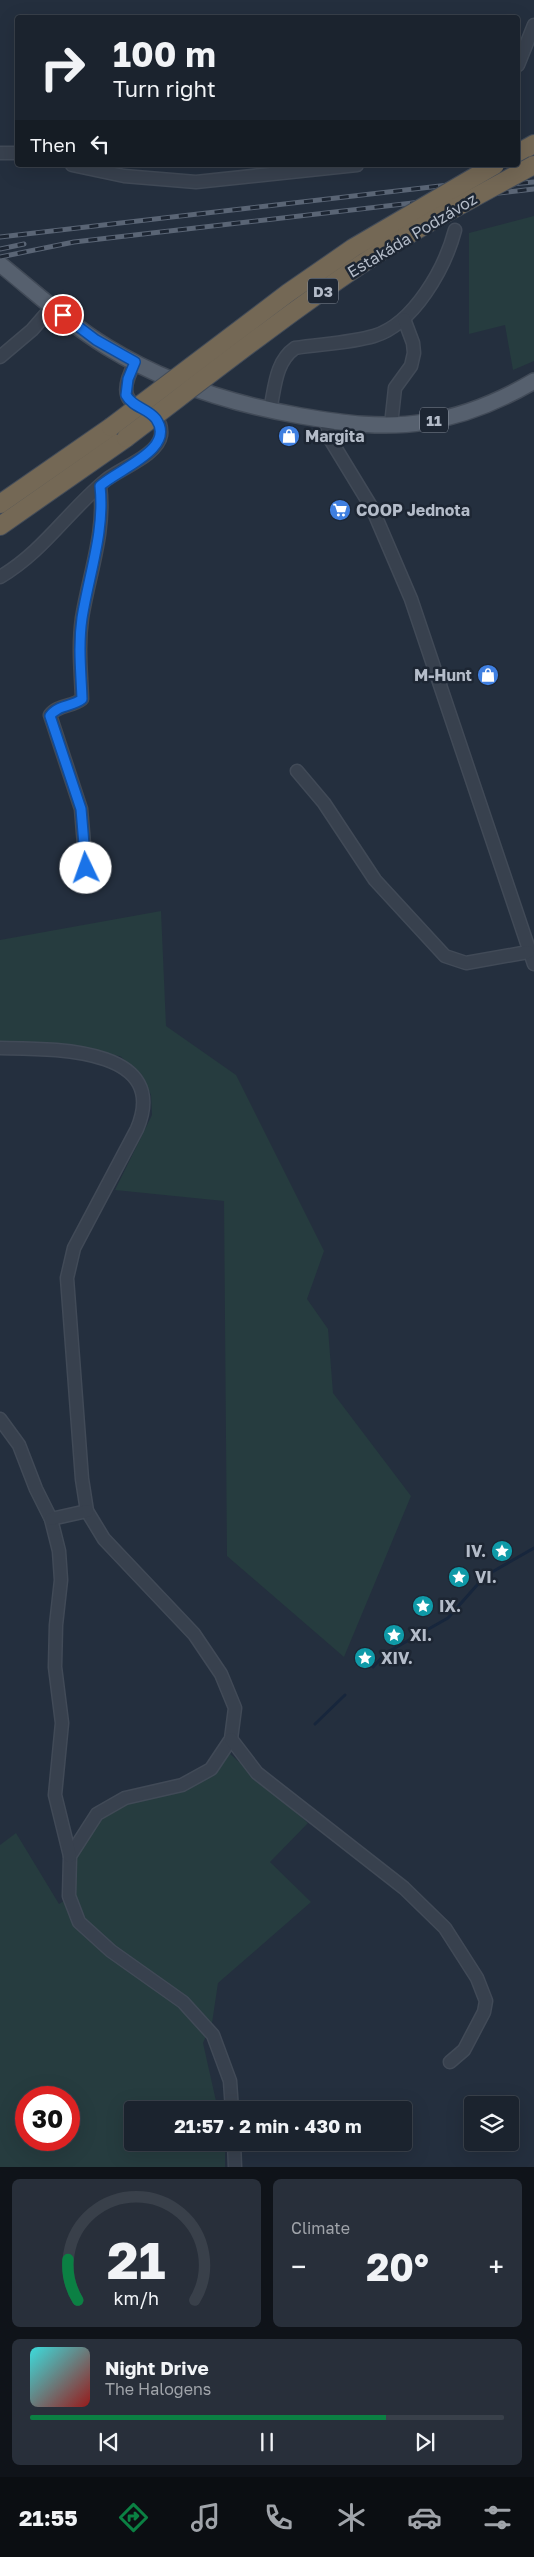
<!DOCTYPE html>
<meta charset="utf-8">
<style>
:root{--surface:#1b232e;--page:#282f3a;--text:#f1f3f6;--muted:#a0a4aa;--line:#39404a;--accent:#0b8043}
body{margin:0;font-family:"Golos Text",sans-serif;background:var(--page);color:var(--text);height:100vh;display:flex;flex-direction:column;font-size:19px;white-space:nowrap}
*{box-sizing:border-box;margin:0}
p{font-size:16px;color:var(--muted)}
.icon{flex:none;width:28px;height:28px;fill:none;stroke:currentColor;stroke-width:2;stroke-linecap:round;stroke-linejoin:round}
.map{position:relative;height:2167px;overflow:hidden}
.side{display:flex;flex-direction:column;gap:12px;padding:12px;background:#0f1319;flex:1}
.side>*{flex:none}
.top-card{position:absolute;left:15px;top:15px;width:505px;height:152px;border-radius:5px;box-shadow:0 5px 20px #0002,0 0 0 1px var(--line);background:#1b232e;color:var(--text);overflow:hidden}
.tools{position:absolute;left:464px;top:2096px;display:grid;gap:10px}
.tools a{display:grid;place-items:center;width:55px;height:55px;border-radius:5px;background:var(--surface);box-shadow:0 5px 20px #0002,0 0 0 1px var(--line);font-size:25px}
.speed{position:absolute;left:15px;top:2086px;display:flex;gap:10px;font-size:25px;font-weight:700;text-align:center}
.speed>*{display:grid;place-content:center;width:65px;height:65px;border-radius:50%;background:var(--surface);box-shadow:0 5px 20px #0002,0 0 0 1px var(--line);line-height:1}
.speed .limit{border:8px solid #d22;background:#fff;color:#111}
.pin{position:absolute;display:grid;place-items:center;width:42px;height:42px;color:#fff;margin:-21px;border:2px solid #fff;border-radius:50%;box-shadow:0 1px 5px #0007}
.me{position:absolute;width:55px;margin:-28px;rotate:357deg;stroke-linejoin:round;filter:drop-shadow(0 0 4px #0008)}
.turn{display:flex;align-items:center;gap:18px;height:105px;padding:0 15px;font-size:22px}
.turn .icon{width:65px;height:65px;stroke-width:2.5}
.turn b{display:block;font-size:35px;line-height:42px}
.then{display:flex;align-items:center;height:48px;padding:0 15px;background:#0003;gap:10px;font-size:19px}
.big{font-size:38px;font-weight:700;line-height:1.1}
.side .card{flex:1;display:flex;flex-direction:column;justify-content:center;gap:8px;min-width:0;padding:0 18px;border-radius:8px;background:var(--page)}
.side .dial{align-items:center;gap:0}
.dial svg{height:130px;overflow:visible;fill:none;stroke:var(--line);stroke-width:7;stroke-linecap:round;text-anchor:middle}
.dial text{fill:var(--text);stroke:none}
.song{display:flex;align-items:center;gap:15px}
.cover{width:60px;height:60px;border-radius:8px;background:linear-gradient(135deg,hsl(180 70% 55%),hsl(0 70% 35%))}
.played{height:5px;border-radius:2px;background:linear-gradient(90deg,var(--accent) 75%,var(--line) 75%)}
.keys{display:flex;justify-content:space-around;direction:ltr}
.heat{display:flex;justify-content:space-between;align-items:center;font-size:28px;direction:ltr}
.side .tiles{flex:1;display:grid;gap:12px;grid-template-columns:1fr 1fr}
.card:last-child{grid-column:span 2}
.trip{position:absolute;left:124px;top:2101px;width:288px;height:50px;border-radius:5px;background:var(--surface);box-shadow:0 5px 20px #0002,0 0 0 1px var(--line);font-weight:700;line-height:50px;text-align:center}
.dock{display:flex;height:80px;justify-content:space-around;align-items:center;background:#0b0e12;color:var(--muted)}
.dock .icon{width:35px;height:35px}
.dock .active{color:var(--accent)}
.dock b{font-size:22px;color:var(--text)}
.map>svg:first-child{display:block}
.green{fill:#263c3f;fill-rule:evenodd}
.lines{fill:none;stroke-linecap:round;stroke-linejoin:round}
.stream{stroke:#17263c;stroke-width:3}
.minor-casing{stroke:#414a57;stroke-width:15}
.major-casing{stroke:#414a57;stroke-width:18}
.highway-casing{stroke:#434c59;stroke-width:20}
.minor{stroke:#38414e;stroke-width:12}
.major{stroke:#56606e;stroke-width:15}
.highway{stroke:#746855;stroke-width:18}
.rail-casing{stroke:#5a6575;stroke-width:5}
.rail{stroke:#1d2633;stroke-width:3;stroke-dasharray:9;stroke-linecap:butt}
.highway-bridge-casing{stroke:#434c59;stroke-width:20;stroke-linecap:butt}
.highway-bridge{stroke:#746855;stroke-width:18}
.route-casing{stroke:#114b97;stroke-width:12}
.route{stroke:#1a73e8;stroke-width:9}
.labels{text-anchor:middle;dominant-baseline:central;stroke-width:5;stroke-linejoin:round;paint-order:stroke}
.shield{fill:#1d2633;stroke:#878f9c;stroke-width:1}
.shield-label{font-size:15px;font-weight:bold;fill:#b4bcc9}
.street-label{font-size:16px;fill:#b4bcc9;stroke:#1d2633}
.poi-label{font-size:16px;font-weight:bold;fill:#b4bcc9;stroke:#1d2633;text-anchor:start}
</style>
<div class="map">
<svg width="534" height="2167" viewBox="0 0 534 2167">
<rect width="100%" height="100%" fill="#242f3e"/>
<g class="green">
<polygon points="534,216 534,361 513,370 505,325 469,334 469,233"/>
<polygon points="161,911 166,1026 236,1075 324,1251 307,1299 328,1329 333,1393 411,1496 344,1657 227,1556 224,1201 115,1190 152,1115 151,1095 142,1075 120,1056 0,1044 0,940"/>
<path d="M229 1753 308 1823 270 1862 311 1902 218 1983 212 2023 203 2043 218 2110H132V2142L225 2143V2167H0V1845L16 1833 59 1904 73 1895 76 1856 88 1832 105 1817 128 1803 214 1773ZM26 2098H69V2140H26Z"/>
</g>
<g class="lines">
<g class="stream">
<polyline points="373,1667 386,1653 448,1618 485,1576 534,1548"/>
<polyline points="315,1724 345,1695"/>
</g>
<g class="minor-casing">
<g id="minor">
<polyline points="518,65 534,25"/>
<polyline points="0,153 18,153"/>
<polyline points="72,165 124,176 196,182 357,165"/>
<polyline points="0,357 32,330 52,307"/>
<path d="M270 410C275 388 275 362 295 348 321 344 350 343 374 336 414 324 445 268 455 230"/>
<polyline points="326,420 330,439 372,508 411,599 534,964"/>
<polyline points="391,425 395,388 411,366 414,353 413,343 404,319"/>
<path d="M0 577C43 552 69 510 106 480 121 468 158 455 161 435 165 399 104 420 135 363"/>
<polyline points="297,771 324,803 375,880 445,956 466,963 528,952"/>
<path d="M86 868 81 809 50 715C57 705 72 707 82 699 81 672 78 646 82 618 89 574 106 531 100 486"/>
<path d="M0 1048C50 1049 172 1046 137 1129L74 1248 67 1278 82 1479 87 1511 104 1539 194 1634 221 1674 235 1708 231 1739 211 1769 182 1785 125 1798 97 1814 70 1856 69 1896 79 1922 111 1951 183 2002 213 2035 230 2081 232 2110"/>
<polyline points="0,1419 19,1445 36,1489 51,1519 59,1551 61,1580 56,1625 55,1667 62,1723 55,1795 70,1856"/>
<polyline points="51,1519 87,1511"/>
<polyline points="231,1739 257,1773 404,1888 445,1928 477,1978 486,2001 484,2012 464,2050 450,2062"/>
<polyline points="234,2142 235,2167"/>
</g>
</g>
<g class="major-casing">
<path id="major" d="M0 264C35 292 68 323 107 347 167 384 232 404 301 416 342 423 384 429 425 422 464 416 500 401 534 381"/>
</g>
<g class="highway-casing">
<g id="highway">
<polyline points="518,153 534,144"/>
<polyline points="0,504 111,427"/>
<polyline points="0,526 126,438"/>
</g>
</g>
<use href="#minor" class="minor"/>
<use href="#major" class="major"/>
<use href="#highway" class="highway"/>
<g class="rail-casing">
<g id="rail">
<polyline points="501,185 534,182"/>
<polyline points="0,237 509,178"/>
<polyline points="0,249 24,244"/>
<polyline points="0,257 74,242 534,189"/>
</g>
</g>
<use href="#rail" class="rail"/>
<g class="highway-bridge-casing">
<g id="highway-bridge">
<polyline points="111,427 288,293 353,248 495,165"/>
<path d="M126 438C204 379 280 319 360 265 416 228 475 197 534 165"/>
</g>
</g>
<use href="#highway-bridge" class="highway-bridge"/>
</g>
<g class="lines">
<g class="route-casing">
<path id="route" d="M63 315 96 340 135 362 128 379 126 395C133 408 148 408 156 419 177 449 118 469 100 486 105 531 89 574 82 618 78 646 81 672 82 699 72 707 57 705 50 716L81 809 86 868"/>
</g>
<use href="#route" class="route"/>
</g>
<defs>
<g id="shop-disc" transform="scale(1.125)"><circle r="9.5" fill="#3f7fe0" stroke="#1d2633"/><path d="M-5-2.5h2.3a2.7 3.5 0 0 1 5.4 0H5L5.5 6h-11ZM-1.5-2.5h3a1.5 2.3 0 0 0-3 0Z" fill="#fff"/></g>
<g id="supermarket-disc" transform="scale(1.125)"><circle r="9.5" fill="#3f7fe0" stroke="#1d2633"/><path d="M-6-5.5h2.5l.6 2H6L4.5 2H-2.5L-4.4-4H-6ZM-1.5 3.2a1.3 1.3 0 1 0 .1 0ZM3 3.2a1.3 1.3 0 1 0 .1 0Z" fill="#fff"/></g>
<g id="sight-disc" transform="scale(1.125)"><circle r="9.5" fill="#0f9aa8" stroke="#1d2633"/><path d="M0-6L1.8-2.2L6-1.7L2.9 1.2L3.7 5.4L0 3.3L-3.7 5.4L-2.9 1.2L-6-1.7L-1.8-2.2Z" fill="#fff"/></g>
</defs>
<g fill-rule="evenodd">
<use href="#shop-disc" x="289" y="436"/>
<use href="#supermarket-disc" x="340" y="510"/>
<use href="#shop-disc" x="488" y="675"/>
<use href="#sight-disc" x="502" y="1551"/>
<use href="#sight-disc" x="459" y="1577"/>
<use href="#sight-disc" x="423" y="1606"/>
<use href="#sight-disc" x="394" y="1635"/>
<use href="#sight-disc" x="365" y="1658"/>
</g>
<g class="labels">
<g class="shield">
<rect x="308" y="278.5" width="30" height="25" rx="4"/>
<rect x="420" y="407.5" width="28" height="25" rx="4"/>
</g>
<g class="shield-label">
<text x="323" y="291">D3</text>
<text x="434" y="420">11</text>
</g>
<g class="street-label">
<text transform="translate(412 235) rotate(-31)">Estakáda Podzávoz</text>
</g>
<g class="poi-label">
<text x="305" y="436">Margita</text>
<text x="356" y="510">COOP Jednota</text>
<text x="472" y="675" text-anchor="end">M-Hunt</text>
<text x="486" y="1551" text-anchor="end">IV.</text>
<text x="475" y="1577">VI.</text>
<text x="439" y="1606">IX.</text>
<text x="410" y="1635">XI.</text>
<text x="381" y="1658">XIV.</text>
</g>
</g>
</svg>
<div class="tools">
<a><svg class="icon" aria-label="layers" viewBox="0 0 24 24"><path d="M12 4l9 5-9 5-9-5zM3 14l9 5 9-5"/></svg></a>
</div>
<div class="speed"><div class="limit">30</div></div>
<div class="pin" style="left:63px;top:315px;background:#d93025"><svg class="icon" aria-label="arrive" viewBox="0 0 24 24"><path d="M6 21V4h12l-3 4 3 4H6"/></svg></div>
<svg class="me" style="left:86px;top:868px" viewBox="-20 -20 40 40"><circle r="19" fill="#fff"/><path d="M0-13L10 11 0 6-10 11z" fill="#1a73e8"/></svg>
<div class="trip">21:57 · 2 min · 430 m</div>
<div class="top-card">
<div class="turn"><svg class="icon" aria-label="right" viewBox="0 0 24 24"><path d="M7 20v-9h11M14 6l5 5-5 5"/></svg><div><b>100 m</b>Turn right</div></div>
<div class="then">Then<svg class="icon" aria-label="left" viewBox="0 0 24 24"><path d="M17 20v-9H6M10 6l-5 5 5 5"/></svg></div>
</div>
</div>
<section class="side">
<div class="tiles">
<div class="card dial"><svg viewBox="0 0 100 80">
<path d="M14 69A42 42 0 1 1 86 69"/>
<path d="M14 69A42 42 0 0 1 8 44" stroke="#0b8043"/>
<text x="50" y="56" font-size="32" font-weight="700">21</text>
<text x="50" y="72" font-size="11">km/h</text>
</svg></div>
<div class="card"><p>Climate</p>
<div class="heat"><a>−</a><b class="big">20°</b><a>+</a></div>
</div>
<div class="card">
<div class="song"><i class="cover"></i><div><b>Night Drive</b><p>The Halogens</p></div></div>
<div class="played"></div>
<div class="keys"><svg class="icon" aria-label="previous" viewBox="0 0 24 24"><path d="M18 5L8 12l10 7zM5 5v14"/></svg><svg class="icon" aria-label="pause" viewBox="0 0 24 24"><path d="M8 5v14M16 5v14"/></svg><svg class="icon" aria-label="next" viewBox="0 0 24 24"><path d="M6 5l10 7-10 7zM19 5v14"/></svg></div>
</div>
</div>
</section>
<nav class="dock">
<b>21:55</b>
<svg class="icon active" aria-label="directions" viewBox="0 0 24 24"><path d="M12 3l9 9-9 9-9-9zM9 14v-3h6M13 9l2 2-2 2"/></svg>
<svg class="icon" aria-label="music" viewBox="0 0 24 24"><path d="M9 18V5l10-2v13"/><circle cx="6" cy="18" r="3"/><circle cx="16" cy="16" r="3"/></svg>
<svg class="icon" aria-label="phone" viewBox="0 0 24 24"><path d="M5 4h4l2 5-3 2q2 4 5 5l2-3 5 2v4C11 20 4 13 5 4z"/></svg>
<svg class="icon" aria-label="climate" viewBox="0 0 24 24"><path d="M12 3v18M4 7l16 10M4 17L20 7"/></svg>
<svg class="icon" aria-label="car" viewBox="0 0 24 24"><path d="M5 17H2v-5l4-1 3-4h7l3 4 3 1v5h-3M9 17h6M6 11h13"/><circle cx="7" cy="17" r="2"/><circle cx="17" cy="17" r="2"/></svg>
<svg class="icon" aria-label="filters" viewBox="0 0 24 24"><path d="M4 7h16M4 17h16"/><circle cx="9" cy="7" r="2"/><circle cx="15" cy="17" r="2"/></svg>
</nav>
